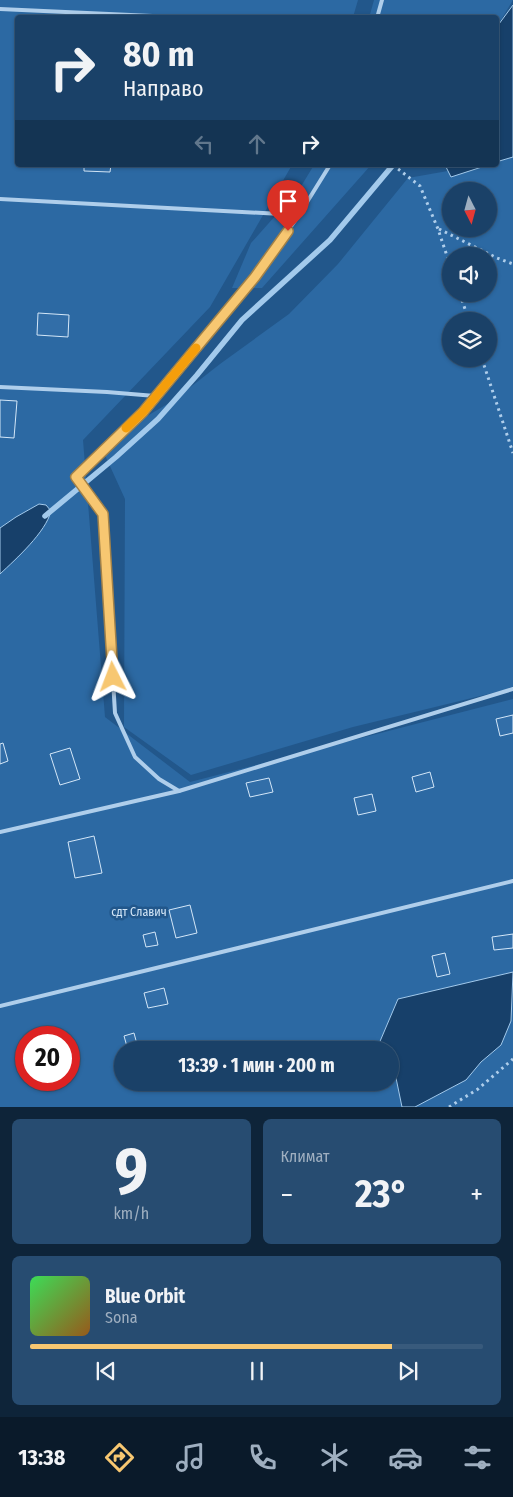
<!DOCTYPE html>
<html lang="ru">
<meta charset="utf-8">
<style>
:root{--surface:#1a4168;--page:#274c71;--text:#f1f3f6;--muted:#9fafc0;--line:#385a7c;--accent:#f7c771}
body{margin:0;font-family:"Fira Sans Condensed",sans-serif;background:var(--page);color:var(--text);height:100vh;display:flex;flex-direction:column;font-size:19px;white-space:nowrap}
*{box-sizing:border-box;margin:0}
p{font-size:16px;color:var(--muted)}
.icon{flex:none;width:28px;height:28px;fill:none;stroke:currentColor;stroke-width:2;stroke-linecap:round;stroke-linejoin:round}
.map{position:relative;height:1107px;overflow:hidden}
.drawer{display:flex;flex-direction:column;gap:12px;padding:12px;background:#0e2439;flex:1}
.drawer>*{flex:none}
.banner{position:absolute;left:15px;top:15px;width:484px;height:152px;border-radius:5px;box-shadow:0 1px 4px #0004,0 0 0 1px var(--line);background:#1a4168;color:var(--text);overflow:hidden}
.needle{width:32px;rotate:174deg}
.tools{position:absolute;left:442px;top:182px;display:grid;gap:10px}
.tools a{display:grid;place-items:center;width:55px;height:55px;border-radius:50%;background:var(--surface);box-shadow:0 1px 4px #0004,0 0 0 1px var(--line);font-size:25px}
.speed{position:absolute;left:15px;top:1026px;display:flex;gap:10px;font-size:25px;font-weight:700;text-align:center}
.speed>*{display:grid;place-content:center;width:65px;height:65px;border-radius:50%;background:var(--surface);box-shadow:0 1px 4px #0004,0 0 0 1px var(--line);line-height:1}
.speed .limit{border:8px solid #d22;background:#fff;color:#111}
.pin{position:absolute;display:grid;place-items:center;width:42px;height:42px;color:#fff;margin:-51px -21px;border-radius:50% 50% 50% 0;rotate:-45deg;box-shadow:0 0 5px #0007}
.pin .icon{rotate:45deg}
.me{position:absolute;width:55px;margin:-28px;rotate:357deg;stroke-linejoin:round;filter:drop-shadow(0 0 4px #0008)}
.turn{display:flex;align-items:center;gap:18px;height:105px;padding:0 25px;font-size:22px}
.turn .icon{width:65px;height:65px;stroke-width:2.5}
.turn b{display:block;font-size:35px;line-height:42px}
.lanes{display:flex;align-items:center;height:48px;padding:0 25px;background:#0003;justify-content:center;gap:25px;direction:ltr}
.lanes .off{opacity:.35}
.big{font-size:38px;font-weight:700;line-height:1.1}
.drawer .widget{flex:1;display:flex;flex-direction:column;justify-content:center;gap:8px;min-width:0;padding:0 18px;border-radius:8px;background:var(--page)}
.drawer .dial{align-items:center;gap:0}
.dial b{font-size:65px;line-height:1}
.song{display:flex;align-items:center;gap:15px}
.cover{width:60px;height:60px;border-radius:8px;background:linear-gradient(135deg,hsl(130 70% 55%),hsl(30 70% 35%))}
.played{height:5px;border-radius:2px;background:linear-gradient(90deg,var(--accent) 80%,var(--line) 80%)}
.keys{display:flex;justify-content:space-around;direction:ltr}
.heat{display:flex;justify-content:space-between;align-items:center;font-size:28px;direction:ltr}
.drawer .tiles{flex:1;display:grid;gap:12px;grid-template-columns:1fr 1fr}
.widget:last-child{grid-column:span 2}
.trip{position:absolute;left:114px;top:1041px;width:285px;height:50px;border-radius:25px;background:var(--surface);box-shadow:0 1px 4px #0004,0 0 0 1px var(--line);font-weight:700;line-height:50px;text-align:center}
.dock{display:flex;height:80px;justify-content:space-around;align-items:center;background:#0a1a2a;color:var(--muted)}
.dock .icon{width:35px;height:35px}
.dock .selected{color:var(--accent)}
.dock b{font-size:22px;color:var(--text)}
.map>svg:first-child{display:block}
.green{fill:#2c69a3;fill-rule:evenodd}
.water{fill:#17406a;stroke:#a3caec}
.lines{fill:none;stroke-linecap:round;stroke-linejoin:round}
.stream{stroke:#a3caec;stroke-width:5.5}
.building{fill:#326ea8;stroke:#d4e7f8}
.path{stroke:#afceeb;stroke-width:3;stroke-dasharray:2.5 4;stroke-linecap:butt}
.lane{stroke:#afceeb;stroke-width:4}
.route-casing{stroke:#a18149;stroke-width:12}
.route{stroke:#f7c771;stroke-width:9}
.slow{stroke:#f59e0b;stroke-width:9}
.labels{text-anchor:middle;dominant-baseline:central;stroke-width:5;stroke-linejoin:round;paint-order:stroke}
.park-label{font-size:12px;fill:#d4e7f8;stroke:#22578b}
</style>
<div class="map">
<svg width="513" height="1107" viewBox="0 0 513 1107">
<rect width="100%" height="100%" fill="#22578b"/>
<g class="green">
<path d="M0 0H358L353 17 18 18V165H292L210 307 83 440 105 717 190 782 513 699V972L398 999 378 1046 380 1050H122V1082H390V1068L396 1078 402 1107H0ZM26 1038H69V1080H26Z"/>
<polygon points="374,0 513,0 496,28 496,18 369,18"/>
<path d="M513 132V688L353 727 191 775 124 727 125 499 104 453 122 431 174 400 220 364 289 314 338 264 408 178 459 169 466 165H496V146ZM451 191H489V229H451ZM451 256H489V294H451ZM451 321H489V359H451Z"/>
<polygon points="314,165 371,165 262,288 232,288 251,243 300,188"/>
<polygon points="513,993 513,1107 415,1107 466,1080 481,1062 511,1021"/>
</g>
<g class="water">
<polygon points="513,5 513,157 496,162 496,28"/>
<polygon points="445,165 488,165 451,177"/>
<path d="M39 504 46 505 51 511C46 532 16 559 0 574V528L16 517Z"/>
<polygon points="513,972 511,1021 501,1045 481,1062 466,1080 415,1107 402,1107 396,1078 390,1068 390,1050 380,1050 378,1046 398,999"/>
</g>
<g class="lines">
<polyline class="stream" points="45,516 116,457 158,419 197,375 242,320 330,240 393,165"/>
</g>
<g class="building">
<polygon points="84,165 111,165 110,172 84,171"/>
<polygon points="38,313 69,315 68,337 37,335"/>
<polygon points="0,400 17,401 14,438 0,437"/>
<polygon points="513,715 513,733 500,736 496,719"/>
<polygon points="3,743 8,761 0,764 0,744"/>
<polygon points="70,748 80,779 60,785 50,754"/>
<polygon points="430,772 434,787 416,792 412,777"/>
<polygon points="269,778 273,792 250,797 246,783"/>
<polygon points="372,794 376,811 358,815 354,798"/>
<polygon points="94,836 102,873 75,878 68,842"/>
<polygon points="190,905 197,933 176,938 169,910"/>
<polygon points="155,932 158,945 146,947 143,935"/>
<polygon points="513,934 513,948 494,950 492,937"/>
<polygon points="445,953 450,974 437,977 432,956"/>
<polygon points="164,988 168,1004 148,1008 144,993"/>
<polygon points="134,1033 138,1048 128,1050 124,1036"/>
</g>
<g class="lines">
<g class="path">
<polyline points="393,165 420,186 438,229 451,268"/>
<polyline points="439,229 497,258 513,264"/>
<polyline points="460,294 469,321"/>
<polyline points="482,359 513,453"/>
<polyline points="449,1107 478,1089 513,1059"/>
</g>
<g class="lane">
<polyline points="0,9 196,18"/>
<polyline points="377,18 382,0"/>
<polyline points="0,199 299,215"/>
<polyline points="0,387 107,392 155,396"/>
<polyline points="179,791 159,779 135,757 115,713 103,514 76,477 143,412 255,277 299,215 330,165"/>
<polyline points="0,832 179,791 513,689"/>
<polyline points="0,1006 513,881"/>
</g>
</g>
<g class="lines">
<g class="route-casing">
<polyline id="route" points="113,677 103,514 76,477 143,412 255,277 288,231"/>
</g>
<use href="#route" class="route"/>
<polyline class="slow" points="126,428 143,412 196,348"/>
</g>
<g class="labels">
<g class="park-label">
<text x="139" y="912">сдт Славич</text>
</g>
</g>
</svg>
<div class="tools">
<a><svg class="needle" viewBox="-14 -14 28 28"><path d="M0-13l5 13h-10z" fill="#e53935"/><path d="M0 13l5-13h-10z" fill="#9fafc0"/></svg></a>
<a><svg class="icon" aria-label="sound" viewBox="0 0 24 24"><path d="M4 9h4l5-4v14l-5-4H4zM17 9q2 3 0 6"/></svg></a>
<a><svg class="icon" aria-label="layers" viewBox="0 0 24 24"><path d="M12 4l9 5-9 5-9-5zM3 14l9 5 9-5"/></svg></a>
</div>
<div class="speed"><div class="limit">20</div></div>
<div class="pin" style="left:288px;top:231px;background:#d93025"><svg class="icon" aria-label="arrive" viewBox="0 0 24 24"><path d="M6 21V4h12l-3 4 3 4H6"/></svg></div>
<svg class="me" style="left:113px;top:677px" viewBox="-20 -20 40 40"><path d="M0-17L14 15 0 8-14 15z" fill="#f7c771" stroke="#fff" stroke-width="4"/></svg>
<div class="trip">13:39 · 1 мин · 200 m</div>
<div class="banner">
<div class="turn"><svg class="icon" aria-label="right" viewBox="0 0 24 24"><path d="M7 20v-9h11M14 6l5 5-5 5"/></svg><div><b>80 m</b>Направо</div></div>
<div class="lanes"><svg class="icon off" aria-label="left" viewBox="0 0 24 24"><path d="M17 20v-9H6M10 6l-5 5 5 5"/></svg><svg class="icon off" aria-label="ahead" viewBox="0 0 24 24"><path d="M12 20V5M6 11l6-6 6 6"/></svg><svg class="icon" aria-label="right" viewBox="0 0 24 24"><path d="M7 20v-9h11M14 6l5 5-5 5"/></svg></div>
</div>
</div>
<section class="drawer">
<div class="tiles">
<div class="widget dial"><b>9</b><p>km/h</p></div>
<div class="widget"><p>Климат</p>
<div class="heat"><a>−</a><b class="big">23°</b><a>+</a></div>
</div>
<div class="widget">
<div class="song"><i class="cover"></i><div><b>Blue Orbit</b><p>Sona</p></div></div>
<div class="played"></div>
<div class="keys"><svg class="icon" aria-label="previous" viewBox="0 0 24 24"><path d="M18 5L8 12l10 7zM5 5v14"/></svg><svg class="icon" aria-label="pause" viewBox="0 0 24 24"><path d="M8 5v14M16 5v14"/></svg><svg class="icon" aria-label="next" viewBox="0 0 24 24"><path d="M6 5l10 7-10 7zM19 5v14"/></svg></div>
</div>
</div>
</section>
<nav class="dock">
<b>13:38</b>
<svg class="icon selected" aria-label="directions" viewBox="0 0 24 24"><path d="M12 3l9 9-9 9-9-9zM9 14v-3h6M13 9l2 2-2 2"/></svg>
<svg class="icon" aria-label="music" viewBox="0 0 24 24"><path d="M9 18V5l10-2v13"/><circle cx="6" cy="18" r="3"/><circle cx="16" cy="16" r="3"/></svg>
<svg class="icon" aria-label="phone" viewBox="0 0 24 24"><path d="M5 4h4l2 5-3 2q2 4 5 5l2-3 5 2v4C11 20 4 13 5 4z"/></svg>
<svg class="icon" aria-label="climate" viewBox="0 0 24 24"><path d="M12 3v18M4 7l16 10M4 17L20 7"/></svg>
<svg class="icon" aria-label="car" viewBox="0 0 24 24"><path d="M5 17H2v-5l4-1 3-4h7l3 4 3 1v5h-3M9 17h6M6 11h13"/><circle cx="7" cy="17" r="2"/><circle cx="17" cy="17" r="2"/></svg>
<svg class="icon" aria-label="filters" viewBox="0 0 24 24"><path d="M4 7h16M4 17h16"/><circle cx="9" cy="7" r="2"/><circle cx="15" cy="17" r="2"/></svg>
</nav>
